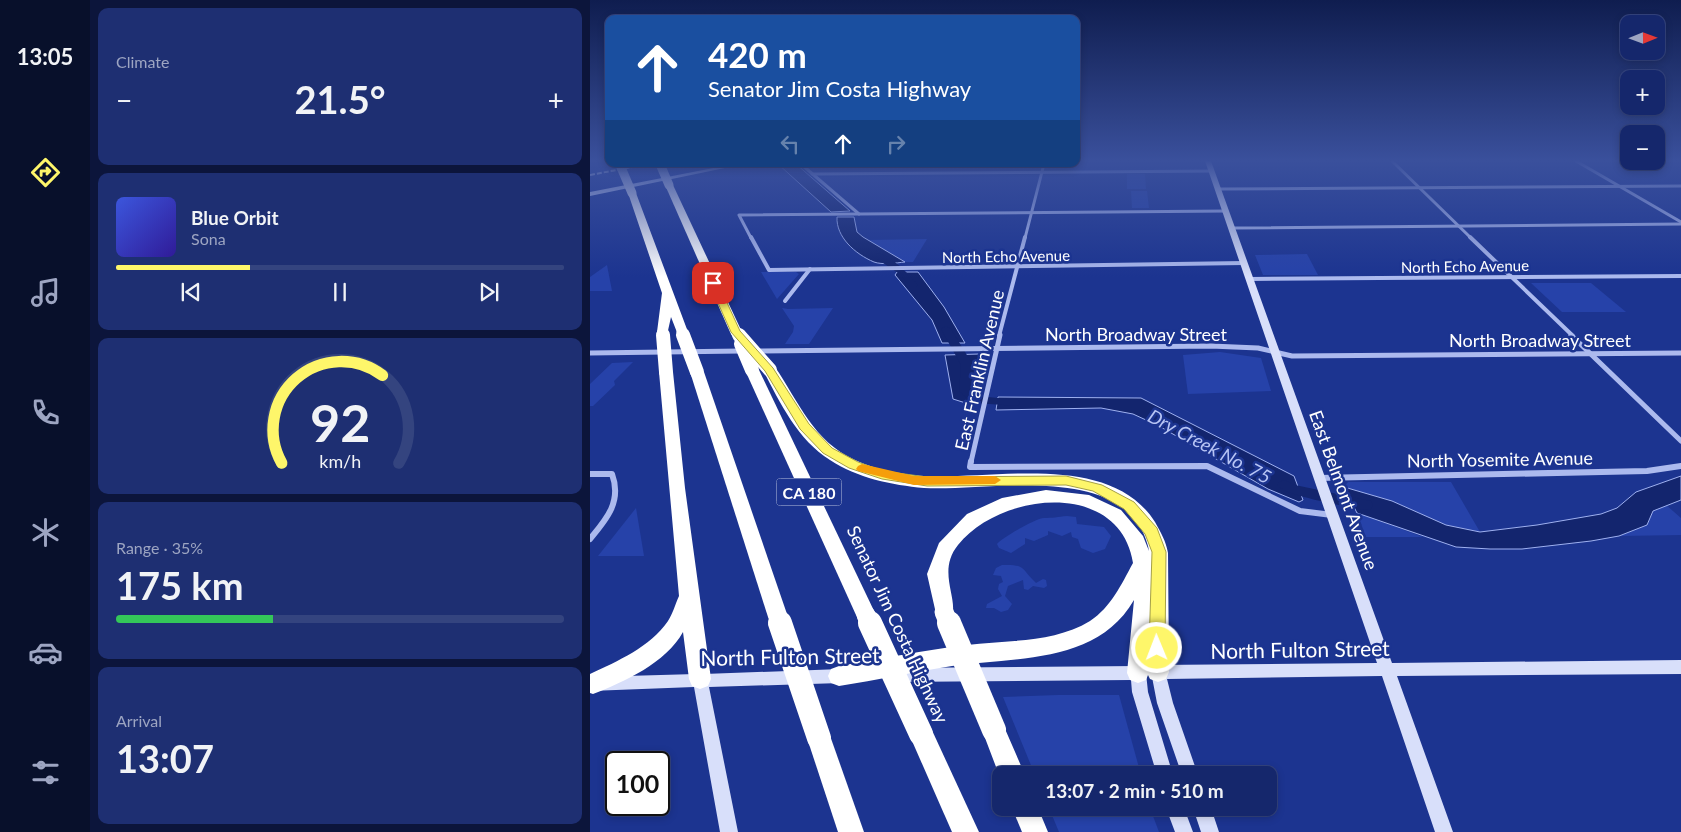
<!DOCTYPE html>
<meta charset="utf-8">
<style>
:root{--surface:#15276c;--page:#1e2f72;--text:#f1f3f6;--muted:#9da5c2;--line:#34447f;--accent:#fef66a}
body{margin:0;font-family:Lato,sans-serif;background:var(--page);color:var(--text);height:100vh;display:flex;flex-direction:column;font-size:19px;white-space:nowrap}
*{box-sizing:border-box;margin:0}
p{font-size:16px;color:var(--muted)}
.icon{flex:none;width:28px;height:28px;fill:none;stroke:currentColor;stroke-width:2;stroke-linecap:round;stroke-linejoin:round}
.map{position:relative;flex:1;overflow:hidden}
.details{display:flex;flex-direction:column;gap:8px;padding:8px;background:#0c153b;width:500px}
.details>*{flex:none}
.top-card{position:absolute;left:15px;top:15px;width:475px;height:152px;border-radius:10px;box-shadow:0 2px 8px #0003,0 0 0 1px var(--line);background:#1a4fa0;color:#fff;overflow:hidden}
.needle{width:32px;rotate:89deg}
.buttons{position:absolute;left:1030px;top:15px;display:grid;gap:10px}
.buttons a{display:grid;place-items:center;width:45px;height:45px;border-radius:10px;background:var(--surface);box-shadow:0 2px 8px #0003,0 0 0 1px var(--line);font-size:25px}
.speed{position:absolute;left:15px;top:751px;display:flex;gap:10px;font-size:25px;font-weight:700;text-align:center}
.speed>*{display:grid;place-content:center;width:65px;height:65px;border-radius:50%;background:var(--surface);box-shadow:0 2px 8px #0003,0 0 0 1px var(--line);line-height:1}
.speed .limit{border:2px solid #111;border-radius:8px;background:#fff;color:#111}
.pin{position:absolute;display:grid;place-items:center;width:42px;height:42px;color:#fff;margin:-21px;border-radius:10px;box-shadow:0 2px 8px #0006}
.me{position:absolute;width:55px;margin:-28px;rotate:359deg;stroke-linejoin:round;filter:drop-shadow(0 0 4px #0008)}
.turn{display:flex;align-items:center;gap:18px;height:105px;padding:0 20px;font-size:22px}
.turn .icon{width:65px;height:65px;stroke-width:2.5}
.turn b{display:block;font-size:35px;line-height:42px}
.lanes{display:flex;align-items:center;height:48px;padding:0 20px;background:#0003;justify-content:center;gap:25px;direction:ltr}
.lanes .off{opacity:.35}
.big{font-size:38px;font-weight:700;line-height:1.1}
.details .tile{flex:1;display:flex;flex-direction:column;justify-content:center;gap:8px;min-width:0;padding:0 18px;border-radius:10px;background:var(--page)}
.details .dial{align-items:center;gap:0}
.dial svg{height:130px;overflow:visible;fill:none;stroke:var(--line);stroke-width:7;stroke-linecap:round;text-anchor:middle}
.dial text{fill:var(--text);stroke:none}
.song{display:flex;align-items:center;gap:15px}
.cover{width:60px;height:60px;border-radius:8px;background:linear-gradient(135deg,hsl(230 70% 55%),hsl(250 70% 35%))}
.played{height:5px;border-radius:2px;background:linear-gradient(90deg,var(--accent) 30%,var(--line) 30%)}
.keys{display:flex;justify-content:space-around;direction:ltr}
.heat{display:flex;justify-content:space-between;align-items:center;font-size:28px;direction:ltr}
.charge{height:8px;border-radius:4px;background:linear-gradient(90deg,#34c759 35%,var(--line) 0)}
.trip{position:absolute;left:402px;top:766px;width:285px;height:50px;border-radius:10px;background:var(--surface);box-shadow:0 2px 8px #0003,0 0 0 1px var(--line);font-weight:700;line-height:50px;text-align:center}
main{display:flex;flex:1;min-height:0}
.tab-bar{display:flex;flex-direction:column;width:90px;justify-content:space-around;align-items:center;background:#08102b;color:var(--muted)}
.tab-bar .icon{width:35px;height:35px}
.tab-bar .on{color:var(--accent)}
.tab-bar b{font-size:22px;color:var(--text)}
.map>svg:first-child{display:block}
.green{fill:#2642a9}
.water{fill:#13256e;stroke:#9fb1f0}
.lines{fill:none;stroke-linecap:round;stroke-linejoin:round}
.canal{fill:#13256e;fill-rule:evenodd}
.minor-far3{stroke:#acbaee;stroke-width:3}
.minor-far2{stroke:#acbaee;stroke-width:4}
.minor-far1{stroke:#acbaee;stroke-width:5}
.minor{stroke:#acbaee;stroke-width:6}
.secondary{fill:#d8dffa;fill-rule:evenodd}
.motorway{fill:#fff;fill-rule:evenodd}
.rail{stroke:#fff;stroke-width:2;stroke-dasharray:5 2;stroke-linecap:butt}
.motorway-bridge-far4{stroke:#fff;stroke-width:9}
.motorway-bridge-far3{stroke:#fff;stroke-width:11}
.motorway-bridge-far2{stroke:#fff;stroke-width:14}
.motorway-bridge-far1{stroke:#fff;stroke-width:19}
.motorway-bridge{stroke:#fff;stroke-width:24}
.route{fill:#fef66a;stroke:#a5a045}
.slow{fill:#f59e0b}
.labels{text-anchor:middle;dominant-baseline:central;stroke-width:5;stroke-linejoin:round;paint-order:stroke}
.far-street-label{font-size:15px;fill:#fff;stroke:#1c3490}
.shield{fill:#1c3490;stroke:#bbc2de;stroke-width:1}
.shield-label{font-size:16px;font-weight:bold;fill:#fff}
.street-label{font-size:18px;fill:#fff;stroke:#1c3490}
.water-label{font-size:19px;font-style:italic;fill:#b8c5f5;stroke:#1c3490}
.near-street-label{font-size:21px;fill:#fff;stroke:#1c3490}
</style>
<main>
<nav class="tab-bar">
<b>13:05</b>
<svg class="icon on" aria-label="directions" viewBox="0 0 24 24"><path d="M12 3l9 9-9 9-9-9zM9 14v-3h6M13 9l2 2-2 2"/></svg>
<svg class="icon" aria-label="music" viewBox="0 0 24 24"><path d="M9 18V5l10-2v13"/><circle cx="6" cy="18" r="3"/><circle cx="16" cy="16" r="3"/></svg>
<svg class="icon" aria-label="phone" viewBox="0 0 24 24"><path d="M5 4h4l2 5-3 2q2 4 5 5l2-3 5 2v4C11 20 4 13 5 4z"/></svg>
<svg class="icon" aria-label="climate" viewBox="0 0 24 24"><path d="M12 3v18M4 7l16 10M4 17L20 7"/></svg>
<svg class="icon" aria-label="car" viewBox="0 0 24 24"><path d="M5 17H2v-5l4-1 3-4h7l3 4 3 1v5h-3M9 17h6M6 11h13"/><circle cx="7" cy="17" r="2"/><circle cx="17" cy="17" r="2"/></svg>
<svg class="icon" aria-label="filters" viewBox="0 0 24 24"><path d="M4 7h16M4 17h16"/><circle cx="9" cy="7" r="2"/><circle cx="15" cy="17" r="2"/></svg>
</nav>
<section class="details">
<div class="tile"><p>Climate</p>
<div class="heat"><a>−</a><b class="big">21.5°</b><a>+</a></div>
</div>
<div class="tile">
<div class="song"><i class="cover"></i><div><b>Blue Orbit</b><p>Sona</p></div></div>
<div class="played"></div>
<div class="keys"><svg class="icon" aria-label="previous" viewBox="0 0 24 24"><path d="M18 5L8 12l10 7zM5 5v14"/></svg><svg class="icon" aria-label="pause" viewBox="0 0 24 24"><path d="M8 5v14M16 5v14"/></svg><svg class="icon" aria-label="next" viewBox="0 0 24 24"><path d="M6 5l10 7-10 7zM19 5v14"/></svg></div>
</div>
<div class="tile dial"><svg viewBox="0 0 100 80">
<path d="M14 69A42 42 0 1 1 86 69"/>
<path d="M14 69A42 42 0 0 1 76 15" stroke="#fef66a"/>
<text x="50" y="56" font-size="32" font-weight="700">92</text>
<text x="50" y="72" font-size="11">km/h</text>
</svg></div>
<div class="tile"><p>Range · 35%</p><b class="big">175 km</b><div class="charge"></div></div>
<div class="tile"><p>Arrival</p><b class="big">13:07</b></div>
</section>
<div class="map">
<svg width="1091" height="832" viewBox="0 0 1091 832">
<rect width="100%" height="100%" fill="#1c3490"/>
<g class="green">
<polygon points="537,174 555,174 556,189 537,189"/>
<polygon points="541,191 557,191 559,208 542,208"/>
<polygon points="337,239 323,262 315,262 276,240"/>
<polygon points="717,254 728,275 673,275 665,255"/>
<polygon points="17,265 22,291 0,291 0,277"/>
<polygon points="171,272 206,272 209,274 187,299"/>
<polygon points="941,283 1001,283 1036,312 972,312"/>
<polygon points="192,308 198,309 243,308 219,344 195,344 203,332 204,326"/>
<polygon points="630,352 671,358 681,391 598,394 593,355"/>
<polygon points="43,362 24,381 25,385 3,406 0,406 0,384 22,363"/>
<polygon points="758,482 861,482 890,532 856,525 802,501 754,487"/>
<polygon points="1076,505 1091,518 1091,535 1029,536 1057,525 1063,511"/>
<polygon points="46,508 54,556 8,556"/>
<polygon points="767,513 833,537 776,537"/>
<path d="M477 516 486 517 487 524 514 527 521 536 515 549 503 553 491 548 488 539 482 537 481 532 472 536 458 531V535L444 541 435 538V544L421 553 409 548 407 544C412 538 446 518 454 518 462 518 468 517 477 516Z"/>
<path d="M412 565C436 564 431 569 446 583L453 579 456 580 457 586 454 588 443 586 438 590 434 589 433 580 418 586 415 596 422 604 418 610 411 612 404 608H396L397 604 412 596 408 589 409 584 413 582 411 576 403 575 406 568Z"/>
<polygon points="468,695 529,695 551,775 445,775 413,697"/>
<polygon points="459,808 560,808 569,832 469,832"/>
</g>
<g class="water">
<polygon points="188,164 206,164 260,211 241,212"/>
<path d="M247 217H264L267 232 273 237 315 262C306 263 292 265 284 262 265 254 246 237 247 217Z"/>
<polygon points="307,272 328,272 354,307 375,343 352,343 342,320 305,275"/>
<polygon points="389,354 394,357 382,405 363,399 355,355"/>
<polygon points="408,397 551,398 704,476 713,500 709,502 678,489 569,426 543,414 511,408 406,410"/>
<polygon points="1091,476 1091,500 1063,511 1057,525 1029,536 1001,541 932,549 900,549 866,547 767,513 754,487 802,501 856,525 890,532 947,525 1011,514 1027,508 1046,492"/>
</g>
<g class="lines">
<g class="canal">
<path d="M284 253C297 251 320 275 328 285L326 287H320L311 275 284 257Z"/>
<polygon points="356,326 361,329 383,365 381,390 388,396 428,400 430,403 428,406 385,403 381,402 369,391 371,365 351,329"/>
<path d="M694 480 705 485 776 500 781 501 783 505 781 509 776 510C760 507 694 496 687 485L689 482Z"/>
</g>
<g class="minor-far3">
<polyline points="802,161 881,238"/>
<polyline points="986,161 1091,222"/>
<polyline points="211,164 269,214"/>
<polyline points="222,174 622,171"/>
<polyline points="628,189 1091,186"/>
<polyline points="642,228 1091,224"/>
<polyline points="161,238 149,215 636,211"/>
<polyline points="435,238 454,164"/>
</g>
<g class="minor-far2">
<polyline points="161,237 179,270 654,263"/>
<polyline points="880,237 983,336"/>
<polyline points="660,279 1091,276"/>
<polyline points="195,301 220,269"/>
<polyline points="409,336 435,237"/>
</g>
<g class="minor-far1">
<polyline points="981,335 1091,441"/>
<polyline points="167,351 621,346 668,348 702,356 1091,353"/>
<polyline points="0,353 151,351"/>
<polyline points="381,462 410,335"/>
</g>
<g class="minor">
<polyline points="381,461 380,467 617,466 710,511 742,515"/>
<path d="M0 474H22C32 501 17 519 0 539"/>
<polyline points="729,478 1057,471 1091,466"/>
</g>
<g class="secondary">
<polygon points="615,161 621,161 802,663 1091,660 1091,674 807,676 863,832 845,832 792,676 577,679 583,703 608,775 592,775 567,703 562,677 559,672 561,667 566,665 787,663"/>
<polygon points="144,164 154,164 0,196 0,192"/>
<polygon points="549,666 554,668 556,673 558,692 583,775 567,775 542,692 541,680 303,682 298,680 296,675 298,670 303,668"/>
<polygon points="251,669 256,671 258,676 256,681 251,683 119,687 148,832 130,832 104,687 0,691 0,677 106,674 110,672 114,674"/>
<polygon points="576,808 594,808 603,832 585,832"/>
<polygon points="603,808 621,808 629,832 611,832"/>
</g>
<g class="motorway">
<polygon points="79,182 83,185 152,332 150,335 142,335 140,332 75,185"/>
<polygon points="42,190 46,193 98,332 96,335 88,335 81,317 77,335 69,335 67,332 72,293 38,193"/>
<polygon points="162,366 169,370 286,615 283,621 276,624 269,621 266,615 155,370"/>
<path d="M180 366 185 367C209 402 223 441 265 460 286 470 310 475 334 476 404 480 520 451 565 522 571 533 576 541 578 553L579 672 576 679 568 682 560 679 558 675 556 680 548 683 540 680 537 673 544 600C507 664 426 657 362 666 324 672 287 680 249 686L241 683 238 676 241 669 249 666C292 659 334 650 377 645 418 640 464 643 500 621 521 607 531 585 543 563 530 479 410 492 368 545 346 572 370 600 361 618L354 621 347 618 337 574 349 543 377 514 412 498 456 490 499 495 531 510 553 536 559 551 558 546C536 460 398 492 334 488 302 485 267 478 240 460 208 440 190 403 173 370Z"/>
<path d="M76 368 83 372 95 488 121 679 118 686 110 689 102 686 99 679 93 632C76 663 34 682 3 694L0 693V674C28 661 60 647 78 621 83 613 85 605 89 596L69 372Z"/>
<polygon points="107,368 114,372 198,617 195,623 188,626 181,623 178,617 100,372"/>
<polygon points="404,718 412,722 435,775 411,775 411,780 392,730 396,722"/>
<polygon points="331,722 340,726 389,832 362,832 319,734 322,726"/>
<polygon points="229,726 238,730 274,832 248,832 217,738 220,730"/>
<polygon points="422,808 448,808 458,832 432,832"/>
</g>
<polyline class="rail" points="0,175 58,164"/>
<g class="motorway-bridge-far4">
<polyline points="70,164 79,185"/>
<polyline points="30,165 42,193"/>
</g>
<g class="motorway-bridge-far3">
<polyline points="73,332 73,336"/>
<polyline points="92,332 94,336"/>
<polyline points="146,332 150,336"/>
</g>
<g class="motorway-bridge-far2">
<polyline points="73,335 76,372"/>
<polyline points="93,335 107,372"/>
<polyline points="149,335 180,370"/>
<polyline points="151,344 162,370"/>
</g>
<g class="motorway-bridge-far1">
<polyline points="354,612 359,624"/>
<polyline points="276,615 280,624"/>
<polyline points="188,617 191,624"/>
</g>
<g class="motorway-bridge">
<polyline points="190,623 229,738"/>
<polyline points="280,623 331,734"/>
<polyline points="359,623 404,730"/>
</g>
</g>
<linearGradient id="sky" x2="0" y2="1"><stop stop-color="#0f1d4f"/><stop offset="0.58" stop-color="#3a509c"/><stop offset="1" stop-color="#3a509c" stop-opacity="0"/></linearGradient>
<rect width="1091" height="277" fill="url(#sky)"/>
<polygon class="route" points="120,281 128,283 150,331 183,368 219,424 242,448 268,462 293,471 337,477 476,476 512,485 544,502 567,528 576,552 575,648 573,653 567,655 561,653 559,648 562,552 555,534 534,509 503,491 476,485 337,486 292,479 259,468 233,453 210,429 175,371 141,332 119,283"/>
<polygon class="slow" points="272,464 324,476 405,476 411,480 405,484 324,485 268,471 266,469 268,466"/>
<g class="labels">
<g class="far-street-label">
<text transform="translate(416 256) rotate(-1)">North Echo Avenue</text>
<text transform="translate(875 266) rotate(-1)">North Echo Avenue</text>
</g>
<rect class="shield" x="186.5" y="478.5" width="65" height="27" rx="4"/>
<g class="shield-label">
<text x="219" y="492">CA 180</text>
</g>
<g class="street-label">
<text x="546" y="334">North Broadway Street</text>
<text x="950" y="340">North Broadway Street</text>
<text transform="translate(389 370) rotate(-77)">East Franklin Avenue</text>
<text transform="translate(910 459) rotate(-1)">North Yosemite Avenue</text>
<text transform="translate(754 490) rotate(70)">East Belmont Avenue</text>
<text transform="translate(308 624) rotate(65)">Senator Jim Costa Highway</text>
</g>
<g class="water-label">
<text transform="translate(620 446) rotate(28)">Dry Creek No. 75</text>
</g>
<g class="near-street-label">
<text transform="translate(710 649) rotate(-1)">North Fulton Street</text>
<text transform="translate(200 656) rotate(-1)">North Fulton Street</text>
</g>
</g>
</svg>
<div class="buttons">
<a><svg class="needle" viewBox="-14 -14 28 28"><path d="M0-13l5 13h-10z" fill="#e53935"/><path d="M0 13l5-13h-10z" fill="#9da5c2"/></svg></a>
<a>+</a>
<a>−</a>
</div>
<div class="speed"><div class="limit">100</div></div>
<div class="pin" style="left:123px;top:283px;background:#d93025"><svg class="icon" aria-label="arrive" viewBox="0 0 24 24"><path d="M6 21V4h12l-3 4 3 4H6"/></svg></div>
<svg class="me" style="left:567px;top:648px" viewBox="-20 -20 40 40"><circle r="17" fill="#fef66a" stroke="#fff" stroke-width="3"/><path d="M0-11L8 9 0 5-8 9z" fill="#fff"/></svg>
<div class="trip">13:07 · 2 min · 510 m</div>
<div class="top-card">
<div class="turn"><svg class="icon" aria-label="ahead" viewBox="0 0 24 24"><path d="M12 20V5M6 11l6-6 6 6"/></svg><div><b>420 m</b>Senator Jim Costa Highway</div></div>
<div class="lanes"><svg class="icon off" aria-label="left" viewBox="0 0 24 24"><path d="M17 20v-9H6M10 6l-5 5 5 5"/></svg><svg class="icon" aria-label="ahead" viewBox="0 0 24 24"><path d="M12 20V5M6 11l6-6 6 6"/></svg><svg class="icon off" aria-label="right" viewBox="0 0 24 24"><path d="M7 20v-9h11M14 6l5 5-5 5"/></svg></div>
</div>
</div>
</main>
